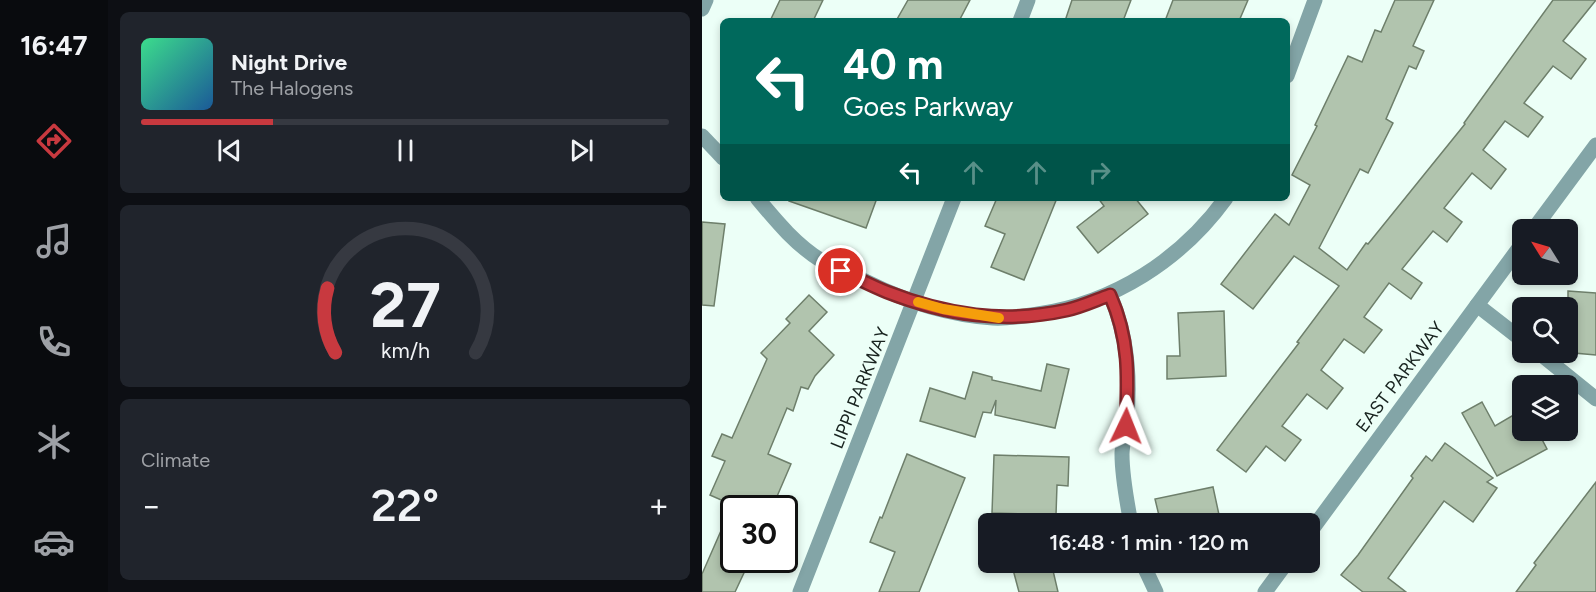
<!DOCTYPE html>
<meta charset="utf-8">
<style>
:root{--surface:#171b24;--page:#20242c;--text:#f1f3f6;--muted:#9ea1a6;--line:#363941;--accent:#c8393f}
body{margin:0;font-family:Figtree,sans-serif;background:var(--page);color:var(--text);height:100vh;display:flex;flex-direction:column;font-size:22px;white-space:nowrap}
*{box-sizing:border-box;margin:0}
p{font-size:20px;color:var(--muted)}
.icon{flex:none;width:33px;height:33px;fill:none;stroke:currentColor;stroke-width:2;stroke-linecap:round;stroke-linejoin:round}
.map{position:relative;flex:1;overflow:hidden}
.drawer{display:flex;flex-direction:column;gap:12px;padding:12px;background:#0d0f14;width:594px}
.drawer>*{flex:none}
.banner{position:absolute;left:18px;top:18px;width:570px;height:183px;border-radius:9px;box-shadow:0 3px 9px #0003;background:#00695c;color:#fff;overflow:hidden}
.needle{width:39px;rotate:307deg}
.tools{position:absolute;left:810px;top:219px;display:grid;gap:12px}
.tools a{display:grid;place-items:center;width:66px;height:66px;border-radius:9px;background:var(--surface);box-shadow:0 3px 9px #0003;font-size:30px}
.speed{position:absolute;left:18px;top:495px;display:flex;gap:12px;font-size:30px;font-weight:700;text-align:center}
.speed>*{display:grid;place-content:center;width:78px;height:78px;border-radius:50%;background:var(--surface);box-shadow:0 3px 9px #0003;line-height:1}
.speed .limit{border:3px solid #111;border-radius:9px;background:#fff;color:#111}
.pin{position:absolute;display:grid;place-items:center;width:51px;height:51px;color:#fff;margin:-26px;border:3px solid #fff;border-radius:50%;box-shadow:0 2px 6px #0007}
.me{position:absolute;width:66px;margin:-33px;rotate:2deg;stroke-linejoin:round;filter:drop-shadow(0 0 4px #0008)}
.turn{display:flex;align-items:center;gap:21px;height:126px;padding:0 24px;font-size:27px}
.turn .icon{width:78px;height:78px;stroke-width:2.5}
.turn b{display:block;font-size:42px;line-height:51px}
.lanes{display:flex;align-items:center;height:57px;padding:0 24px;background:#0003;justify-content:center;gap:30px;direction:ltr}
.lanes .off{opacity:.35}
.big{font-size:45px;font-weight:600;line-height:1.1}
.drawer .widget{flex:1;display:flex;flex-direction:column;justify-content:center;gap:9px;min-width:0;padding:0 21px;border-radius:9px;background:var(--page)}
.drawer .dial{align-items:center;gap:0}
.dial svg{height:156px;overflow:visible;fill:none;stroke:var(--line);stroke-width:7;stroke-linecap:round;text-anchor:middle}
.dial text{fill:var(--text);stroke:none}
.song{display:flex;align-items:center;gap:18px}
.cover{width:72px;height:72px;border-radius:9px;background:linear-gradient(135deg,hsl(150 70% 55%),hsl(210 70% 35%))}
.played{height:6px;border-radius:3px;background:linear-gradient(90deg,var(--accent) 25%,var(--line) 25%)}
.keys{display:flex;justify-content:space-around;direction:ltr}
.heat{display:flex;justify-content:space-between;align-items:center;font-size:33px;direction:ltr}
.trip{position:absolute;left:276px;top:513px;width:342px;height:60px;border-radius:9px;background:var(--surface);box-shadow:0 3px 9px #0003;font-weight:600;line-height:60px;text-align:center}
main{display:flex;flex:1;min-height:0}
.menu{display:flex;flex-direction:column;width:108px;justify-content:space-around;align-items:center;background:#090b0e;color:var(--muted)}
.menu .icon{width:42px;height:42px}
.menu .on{color:var(--accent)}
.menu b{font-size:27px;color:var(--text)}
.map>svg:first-child{display:block}
.building{fill:#b1c4ae;stroke:#6e7f6b;stroke-width:1.5}
.lines{fill:none;stroke-linecap:round;stroke-linejoin:round}
.minor{stroke:#83a5a7;stroke-width:15}
.route-casing{stroke:#822529;stroke-width:15}
.route{stroke:#c8393f;stroke-width:10}
.slow{stroke:#f59e0b;stroke-width:10}
.labels{text-anchor:middle;dominant-baseline:central;stroke-width:4.5;stroke-linejoin:round;paint-order:stroke}
.street-label{font-size:18px;fill:#18231f;stroke:#ecfff7}
</style>
<main>
<nav class="menu">
<b>16:47</b>
<svg class="icon on" aria-label="directions" viewBox="0 0 24 24"><path d="M12 3l9 9-9 9-9-9zM9 14v-3h6M13 9l2 2-2 2"/></svg>
<svg class="icon" aria-label="music" viewBox="0 0 24 24"><path d="M9 18V5l10-2v13"/><circle cx="6" cy="18" r="3"/><circle cx="16" cy="16" r="3"/></svg>
<svg class="icon" aria-label="phone" viewBox="0 0 24 24"><path d="M5 4h4l2 5-3 2q2 4 5 5l2-3 5 2v4C11 20 4 13 5 4z"/></svg>
<svg class="icon" aria-label="climate" viewBox="0 0 24 24"><path d="M12 3v18M4 7l16 10M4 17L20 7"/></svg>
<svg class="icon" aria-label="car" viewBox="0 0 24 24"><path d="M5 17H2v-5l4-1 3-4h7l3 4 3 1v5h-3M9 17h6M6 11h13"/><circle cx="7" cy="17" r="2"/><circle cx="17" cy="17" r="2"/></svg>
</nav>
<section class="drawer">
<div class="widget">
<div class="song"><i class="cover"></i><div><b>Night Drive</b><p>The Halogens</p></div></div>
<div class="played"></div>
<div class="keys"><svg class="icon" aria-label="previous" viewBox="0 0 24 24"><path d="M18 5L8 12l10 7zM5 5v14"/></svg><svg class="icon" aria-label="pause" viewBox="0 0 24 24"><path d="M8 5v14M16 5v14"/></svg><svg class="icon" aria-label="next" viewBox="0 0 24 24"><path d="M6 5l10 7-10 7zM19 5v14"/></svg></div>
</div>
<div class="widget dial"><svg viewBox="0 0 100 80">
<path d="M14 69A42 42 0 1 1 86 69"/>
<path d="M14 69A42 42 0 0 1 10 36" stroke="#c8393f"/>
<text x="50" y="56" font-size="32" font-weight="700">27</text>
<text x="50" y="72" font-size="11">km/h</text>
</svg></div>
<div class="widget"><p>Climate</p>
<div class="heat"><a>−</a><b class="big">22°</b><a>+</a></div>
</div>
</section>
<div class="map">
<svg width="894" height="592" viewBox="0 0 894 592">
<rect width="100%" height="100%" fill="#ecfff7"/>
<g class="building">
<polygon points="78,0 121,0 111,21 68,21"/>
<polygon points="206,0 268,0 257,21 194,21"/>
<polygon points="370,0 429,0 421,21 363,21"/>
<polygon points="471,0 546,0 537,21 463,21"/>
<polygon points="693,0 732,0 711,46 722,51 714,69 707,66 684,119 691,123 666,173 658,169 617,248 645,270 664,243 666,244 763,124 762,123 851,0 894,0 861,41 884,59 869,79 851,66 822,103 841,117 826,137 803,121 781,150 804,169 789,189 770,173 742,208 760,222 745,242 731,231 700,269 720,283 709,299 687,283 662,317 680,330 662,353 642,339 619,370 641,388 625,409 605,394 580,426 599,440 583,461 564,446 544,472 515,450 597,343 595,342 637,286 592,256 551,309 519,284 573,214 587,225 608,185 590,175 615,126 613,125 646,56 660,62 673,30 679,32"/>
<polygon points="88,198 175,198 164,228 87,201"/>
<polygon points="295,198 355,198 322,280 289,267 303,234 283,226"/>
<polygon points="396,198 433,198 446,214 396,253 375,227 402,206"/>
<polygon points="0,222 23,224 12,306 0,305"/>
<polygon points="866,291 894,293 894,355 872,353 875,317 866,317"/>
<polygon points="107,295 125,312 107,331 132,355 113,376 106,389 99,387 91,411 85,408 66,454 89,464 70,508 32,508 32,560 48,560 33,592 0,592 0,574 29,508 21,508 24,502 8,495 23,461 10,456 20,434 30,438 65,359 59,353 88,323 84,319"/>
<polygon points="522,311 524,376 465,379 465,356 478,356 476,313"/>
<polygon points="345,364 367,369 353,428 293,415 294,400 289,413 281,412 273,437 218,421 228,388 263,399 271,372 290,377 290,380 339,391"/>
<polygon points="780,402 793,426 820,410 820,430 835,430 845,449 795,476 760,413"/>
<polygon points="743,443 791,478 785,482 795,488 771,522 742,501 686,578 704,592 661,592 639,575 656,555 711,478 709,476 724,456 730,461"/>
<polygon points="205,454 263,478 217,592 177,592 193,552 168,542 178,517 180,518"/>
<polygon points="292,455 367,457 366,486 355,485 354,515 290,513"/>
<polygon points="894,482 894,592 814,592 834,565 832,563"/>
<polygon points="511,487 519,524 459,524 453,499"/>
<polygon points="309,562 349,562 356,592 317,592"/>
</g>
<g class="lines">
<g class="minor">
<polyline points="0,9 4,0"/>
<polyline points="318,21 326,0"/>
<polyline points="585,76 613,0"/>
<polyline points="0,136 21,158"/>
<path d="M55 198C75 222 94 245 120 261 135 270 150 275 165 282 203 301 248 315 291 318 306 319 322 316 336 314 412 303 479 260 524 198"/>
<polyline points="831,230 894,145"/>
<path d="M408 295C426 336 429 382 424 427 423 436 420 445 420 454 420 478 425 501 429 524"/>
<polyline points="775,305 820,340"/>
<polyline points="836,352 894,399"/>
<polyline points="608,532 820,244"/>
<polyline points="440,562 454,592"/>
<polyline points="98,592 252,198"/>
<polyline points="563,592 585,562"/>
</g>
</g>
<g class="lines">
<g class="route-casing">
<path id="route" d="M139 271C155 278 170 286 185 292 244 315 302 324 365 310 379 307 394 300 408 295 428 340 426 378 424 426"/>
</g>
<use href="#route" class="route"/>
<polyline class="slow" points="216,302 241,309 297,318"/>
</g>
<g class="labels">
<g class="street-label">
<text transform="translate(698 377) rotate(-53)">EAST PARKWAY</text>
<text transform="translate(158 388) rotate(-68)">LIPPI PARKWAY</text>
</g>
</g>
</svg>
<div class="tools">
<a><svg class="needle" viewBox="-14 -14 28 28"><path d="M0-13l5 13h-10z" fill="#e53935"/><path d="M0 13l5-13h-10z" fill="#9ea1a6"/></svg></a>
<a><svg class="icon" aria-label="search" viewBox="0 0 24 24"><circle cx="10" cy="10" r="6"/><path d="M15 15l6 6"/></svg></a>
<a><svg class="icon" aria-label="layers" viewBox="0 0 24 24"><path d="M12 4l9 5-9 5-9-5zM3 14l9 5 9-5"/></svg></a>
</div>
<div class="speed"><div class="limit">30</div></div>
<div class="pin" style="left:139px;top:271px;background:#d93025"><svg class="icon" aria-label="arrive" viewBox="0 0 24 24"><path d="M6 21V4h12l-3 4 3 4H6"/></svg></div>
<svg class="me" style="left:424px;top:426px" viewBox="-20 -20 40 40"><path d="M0-17L14 15 0 8-14 15z" fill="#c8393f" stroke="#fff" stroke-width="4"/></svg>
<div class="trip">16:48 · 1 min · 120 m</div>
<div class="banner">
<div class="turn"><svg class="icon" aria-label="left" viewBox="0 0 24 24"><path d="M17 20v-9H6M10 6l-5 5 5 5"/></svg><div><b>40 m</b>Goes Parkway</div></div>
<div class="lanes"><svg class="icon" aria-label="left" viewBox="0 0 24 24"><path d="M17 20v-9H6M10 6l-5 5 5 5"/></svg><svg class="icon off" aria-label="ahead" viewBox="0 0 24 24"><path d="M12 20V5M6 11l6-6 6 6"/></svg><svg class="icon off" aria-label="ahead" viewBox="0 0 24 24"><path d="M12 20V5M6 11l6-6 6 6"/></svg><svg class="icon off" aria-label="right" viewBox="0 0 24 24"><path d="M7 20v-9h11M14 6l5 5-5 5"/></svg></div>
</div>
</div>
</main>
